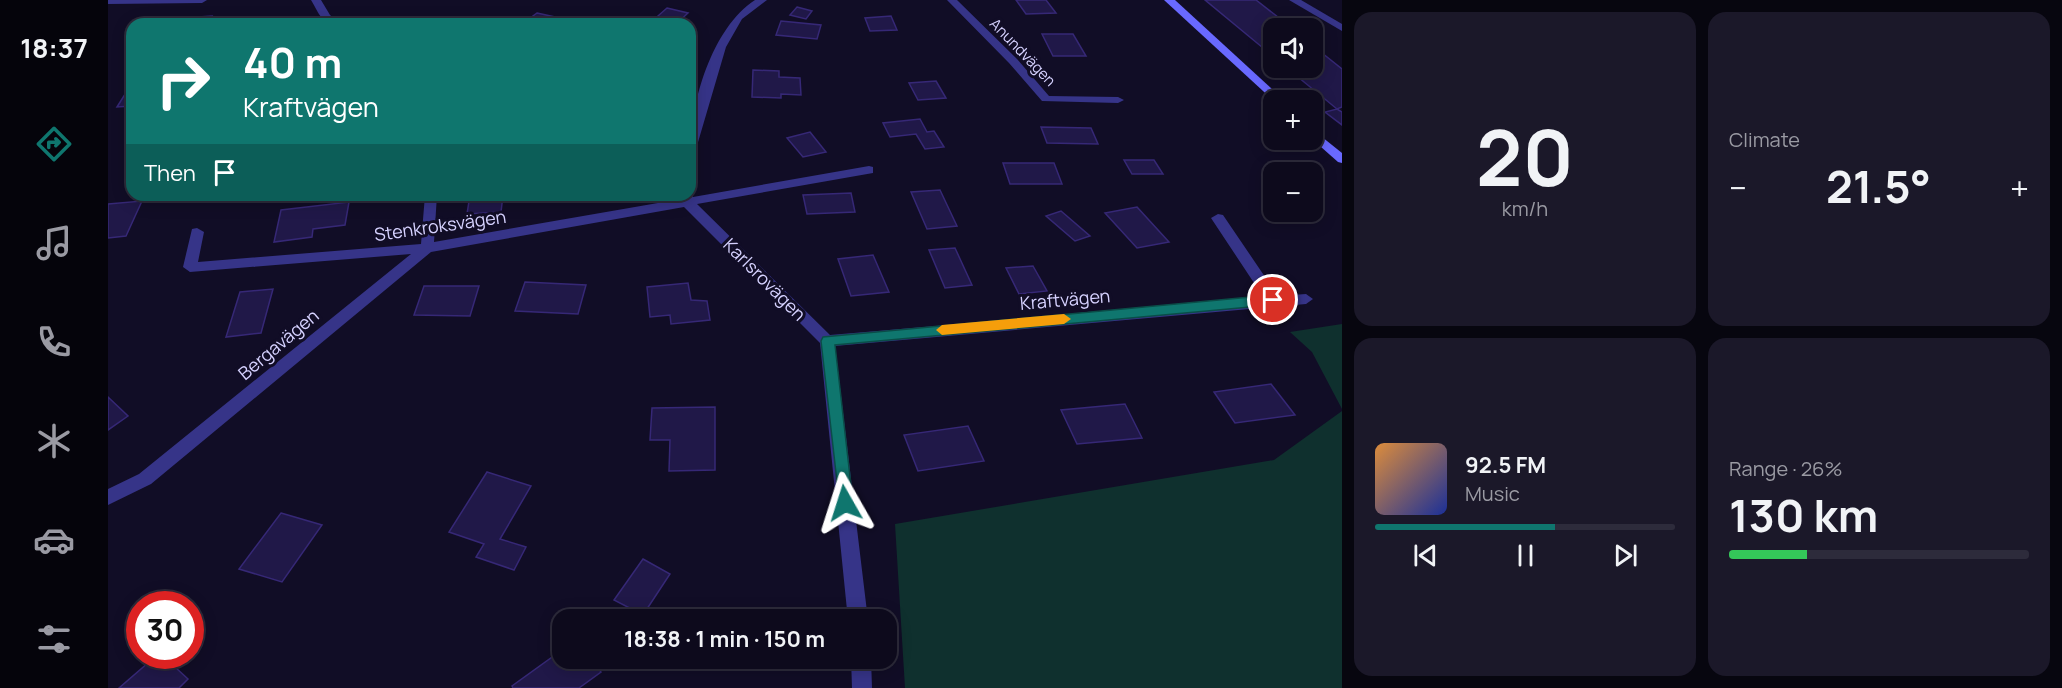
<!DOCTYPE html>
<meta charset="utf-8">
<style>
:root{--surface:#0d0a1c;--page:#1b1829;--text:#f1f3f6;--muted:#9a9aa3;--line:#2d2b3b;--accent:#0f766e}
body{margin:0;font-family:Manrope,sans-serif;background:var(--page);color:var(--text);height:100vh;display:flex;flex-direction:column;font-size:22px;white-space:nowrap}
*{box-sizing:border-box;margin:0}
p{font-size:20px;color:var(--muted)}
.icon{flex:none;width:33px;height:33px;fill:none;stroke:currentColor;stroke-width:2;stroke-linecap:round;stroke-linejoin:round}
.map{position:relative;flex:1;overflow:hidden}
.drawer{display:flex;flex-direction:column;gap:12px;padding:12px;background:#07060f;width:720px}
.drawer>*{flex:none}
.top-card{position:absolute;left:18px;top:18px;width:570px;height:183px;border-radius:18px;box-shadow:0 3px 15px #0003,0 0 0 2px var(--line);background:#0f766e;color:#fff;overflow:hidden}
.buttons{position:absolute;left:1155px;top:18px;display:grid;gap:12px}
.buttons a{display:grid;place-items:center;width:60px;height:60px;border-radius:12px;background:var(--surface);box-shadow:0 3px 15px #0003,0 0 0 2px var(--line);font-size:30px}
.speed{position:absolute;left:18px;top:591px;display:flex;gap:12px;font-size:30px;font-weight:700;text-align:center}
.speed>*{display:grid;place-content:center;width:78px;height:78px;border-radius:50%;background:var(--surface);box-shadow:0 3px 15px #0003,0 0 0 2px var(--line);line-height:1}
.speed .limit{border:9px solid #d22;background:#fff;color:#111}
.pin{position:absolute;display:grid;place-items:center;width:51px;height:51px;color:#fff;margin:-26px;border:3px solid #fff;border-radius:50%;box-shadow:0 2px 6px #0007}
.me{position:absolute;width:66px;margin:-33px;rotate:354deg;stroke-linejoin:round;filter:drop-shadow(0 0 4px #0008)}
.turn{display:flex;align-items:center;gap:21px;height:126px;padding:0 18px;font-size:27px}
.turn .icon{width:78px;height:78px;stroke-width:2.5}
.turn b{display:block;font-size:42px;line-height:51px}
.then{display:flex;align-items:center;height:57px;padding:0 18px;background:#0003;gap:12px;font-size:22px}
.big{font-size:45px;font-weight:700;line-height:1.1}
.drawer .widget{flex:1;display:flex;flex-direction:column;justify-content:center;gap:9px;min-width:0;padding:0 21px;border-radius:18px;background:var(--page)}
.drawer .dial{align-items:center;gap:0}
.dial b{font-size:78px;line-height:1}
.song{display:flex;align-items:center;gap:18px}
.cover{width:72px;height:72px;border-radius:9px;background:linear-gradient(135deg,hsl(30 70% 55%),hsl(230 70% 35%))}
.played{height:6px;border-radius:3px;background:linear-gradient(90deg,var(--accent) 60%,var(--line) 60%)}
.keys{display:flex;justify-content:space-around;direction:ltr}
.heat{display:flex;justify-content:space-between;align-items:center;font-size:33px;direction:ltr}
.charge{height:9px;border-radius:4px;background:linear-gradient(90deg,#34c759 26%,var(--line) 0)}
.drawer .tiles{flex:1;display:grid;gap:12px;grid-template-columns:repeat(2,1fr)}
.trip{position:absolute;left:444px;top:609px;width:345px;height:60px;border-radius:18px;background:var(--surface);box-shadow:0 3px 15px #0003,0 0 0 2px var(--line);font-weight:700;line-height:60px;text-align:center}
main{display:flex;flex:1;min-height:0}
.menu{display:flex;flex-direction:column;width:108px;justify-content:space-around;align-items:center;background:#05040b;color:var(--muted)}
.menu .icon{width:42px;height:42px}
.menu .active{color:var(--accent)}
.menu b{font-size:27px;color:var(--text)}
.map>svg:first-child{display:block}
.green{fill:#0f302e}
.building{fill:#201848;stroke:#362876;stroke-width:1.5}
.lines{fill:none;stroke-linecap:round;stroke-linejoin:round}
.street{fill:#363488;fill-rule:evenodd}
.secondary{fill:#6969ff;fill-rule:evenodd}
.route{fill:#0f766e;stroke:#0a4d48;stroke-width:1.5}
.slow{fill:#f59e0b}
.labels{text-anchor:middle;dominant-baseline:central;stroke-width:6;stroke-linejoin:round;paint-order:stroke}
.far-street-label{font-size:15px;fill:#d6d2ff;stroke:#110d26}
.street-label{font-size:18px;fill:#d6d2ff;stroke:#110d26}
</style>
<main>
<nav class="menu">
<b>18:37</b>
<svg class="icon active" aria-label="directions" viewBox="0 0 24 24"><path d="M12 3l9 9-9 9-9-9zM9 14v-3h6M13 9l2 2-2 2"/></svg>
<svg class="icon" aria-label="music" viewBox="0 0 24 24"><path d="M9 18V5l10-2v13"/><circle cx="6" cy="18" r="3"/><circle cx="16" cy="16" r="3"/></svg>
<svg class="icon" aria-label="phone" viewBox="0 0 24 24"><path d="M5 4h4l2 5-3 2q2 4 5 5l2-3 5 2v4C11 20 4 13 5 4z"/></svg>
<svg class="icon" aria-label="climate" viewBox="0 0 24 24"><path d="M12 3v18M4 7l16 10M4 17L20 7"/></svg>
<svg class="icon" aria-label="car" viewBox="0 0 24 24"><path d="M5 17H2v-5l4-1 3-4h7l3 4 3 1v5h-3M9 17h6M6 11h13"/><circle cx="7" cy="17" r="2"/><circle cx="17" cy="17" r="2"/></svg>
<svg class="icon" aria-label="filters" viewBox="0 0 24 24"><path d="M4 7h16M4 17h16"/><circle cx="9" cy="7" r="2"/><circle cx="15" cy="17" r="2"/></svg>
</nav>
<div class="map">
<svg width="1234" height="688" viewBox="0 0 1234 688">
<rect width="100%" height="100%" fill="#110d26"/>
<g class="green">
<polygon points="1234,324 1234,409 1204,352 1182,332"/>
<polygon points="1234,411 1234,688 797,688 787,524 1166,460"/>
</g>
<g class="building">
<polygon points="908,0 938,0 948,13 918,14"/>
<polygon points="1097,0 1148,0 1184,28 1166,28 1166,57"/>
<polygon points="689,7 704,11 698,19 682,15"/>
<polygon points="559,8 580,13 568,24 542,23"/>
<polygon points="429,13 465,21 461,24 414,24"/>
<polygon points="104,16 100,24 72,24 75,18"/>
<polygon points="783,16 789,30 762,31 757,18"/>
<polygon points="673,21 713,25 709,39 668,35"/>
<polygon points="934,34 965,34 978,56 945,56"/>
<polygon points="1204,45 1234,69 1234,107 1229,109 1179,68 1204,68"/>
<polygon points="645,70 671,71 671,77 692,78 693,95 673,94 673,98 644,97"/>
<polygon points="828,81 838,98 810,100 801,83"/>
<polygon points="24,83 24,106 9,107"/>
<polygon points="1229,109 1234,112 1234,125 1217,112"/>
<polygon points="812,119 819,132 826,131 836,147 817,149 808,134 782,137 775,123"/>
<polygon points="933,127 983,128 990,144 939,143"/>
<polygon points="702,132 718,152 695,157 679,138"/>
<polygon points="1016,160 1046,160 1055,174 1024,174"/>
<polygon points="895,163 946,163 954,184 902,184"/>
<polygon points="832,190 849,226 819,229 803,192"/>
<polygon points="743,193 747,212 699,214 695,195"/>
<polygon points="362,195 395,195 393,212 359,214"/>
<polygon points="34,201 18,236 0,238 0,204"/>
<polygon points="241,202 237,225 205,229 204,237 166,242 173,210"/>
<polygon points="1029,207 1061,242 1029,248 997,213"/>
<polygon points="953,211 982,236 967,241 938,216"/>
<polygon points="847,248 864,285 837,288 821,250"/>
<polygon points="765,255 781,292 743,296 730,259"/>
<polygon points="925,266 939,291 911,294 898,268"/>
<polygon points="417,282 478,285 470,314 407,311"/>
<polygon points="580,283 583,300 599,301 602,320 563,324 562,315 542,317 539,287"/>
<polygon points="316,286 371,286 362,316 306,315"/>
<polygon points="165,289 153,333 118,337 132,292"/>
<polygon points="1163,384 1187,415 1127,423 1106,392"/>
<polygon points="0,397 20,416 0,430"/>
<polygon points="1017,404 1034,438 969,444 953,410"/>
<polygon points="607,407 607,470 561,471 562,440 542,440 544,408"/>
<polygon points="860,426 876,461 810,471 796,435"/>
<polygon points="379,472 423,486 392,539 418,547 406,570 368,557 376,544 341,532"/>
<polygon points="173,513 214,525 174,582 131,569"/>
<polygon points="535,559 562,574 535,615 506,600"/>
<polygon points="454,650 454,658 484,658 493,672 471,688 405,688 404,686"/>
<polygon points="48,656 55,656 80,679 71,688 11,688"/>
</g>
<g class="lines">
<g class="street">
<polygon points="0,0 99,0 94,3 0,4"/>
<path d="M203 0H213L222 15 232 24C213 24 212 15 203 0Z"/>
<path d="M647 0H659L634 19 618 47 588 149 582 153C582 103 604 28 647 0Z"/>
<polygon points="839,0 849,0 909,59 941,96 1010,97 1016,100 1010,103 934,101 901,63"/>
<polygon points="1181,0 1193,0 1234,24 1234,31"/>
<polygon points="761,166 765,167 765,173 589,204 722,335 1156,298 1103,218 1110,214 1115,215 1170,296 1198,294 1205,299 1198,304 727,346 760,620 740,620 712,343 576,207 323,252 43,484 0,505 0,489 31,474 303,254 82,272 75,267 84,229 89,228 96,232 90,262 313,244 317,195 329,195 326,242 573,199 573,195 582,195 582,193 585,197"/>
<polygon points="743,658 763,658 764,688 744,688"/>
</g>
<g class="secondary">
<polygon points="1056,0 1067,0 1176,100 1166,101"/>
<polygon points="1204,129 1234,153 1234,163 1230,162 1204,139"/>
</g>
</g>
<polygon class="route" points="1165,295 1172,300 1165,305 727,345 745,503 743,508 737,510 732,508 713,341 715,337"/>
<polygon class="slow" points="956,314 963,319 956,324 834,335 828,330 834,325"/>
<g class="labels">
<g class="far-street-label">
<text transform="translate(915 52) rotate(46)">Anundvägen</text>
</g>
<g class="street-label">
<text transform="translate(332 225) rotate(-8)">Stenkroksvägen</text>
<text transform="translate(657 279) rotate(45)">Karlsrovägen</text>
<text transform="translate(957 299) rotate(-5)">Kraftvägen</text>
<text transform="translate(170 344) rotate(-40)">Bergavägen</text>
</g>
</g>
</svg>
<div class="buttons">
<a><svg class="icon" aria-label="sound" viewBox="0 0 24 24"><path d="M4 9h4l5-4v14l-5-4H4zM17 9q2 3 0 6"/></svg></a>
<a>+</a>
<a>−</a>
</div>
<div class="speed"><div class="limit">30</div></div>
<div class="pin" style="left:1165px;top:300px;background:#d93025"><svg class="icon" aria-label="arrive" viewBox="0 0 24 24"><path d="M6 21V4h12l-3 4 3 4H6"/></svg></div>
<svg class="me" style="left:737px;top:503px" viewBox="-20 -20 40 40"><path d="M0-17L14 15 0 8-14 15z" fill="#0f766e" stroke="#fff" stroke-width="4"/></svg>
<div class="trip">18:38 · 1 min · 150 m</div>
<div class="top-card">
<div class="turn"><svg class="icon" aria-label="right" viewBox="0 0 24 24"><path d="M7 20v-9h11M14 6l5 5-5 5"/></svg><div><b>40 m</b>Kraftvägen</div></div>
<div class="then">Then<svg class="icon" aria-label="arrive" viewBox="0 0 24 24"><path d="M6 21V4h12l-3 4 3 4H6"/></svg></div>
</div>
</div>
<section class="drawer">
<div class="tiles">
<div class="widget dial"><b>20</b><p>km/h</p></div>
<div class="widget"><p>Climate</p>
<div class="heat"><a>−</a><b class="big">21.5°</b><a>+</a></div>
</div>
<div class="widget">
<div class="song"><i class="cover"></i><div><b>92.5 FM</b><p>Music</p></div></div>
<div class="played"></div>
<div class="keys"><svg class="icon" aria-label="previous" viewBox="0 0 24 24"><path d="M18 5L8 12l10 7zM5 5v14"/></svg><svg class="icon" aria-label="pause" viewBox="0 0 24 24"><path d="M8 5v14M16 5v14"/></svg><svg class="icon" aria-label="next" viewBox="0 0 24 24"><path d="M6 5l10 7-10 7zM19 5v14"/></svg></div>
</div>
<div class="widget"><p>Range · 26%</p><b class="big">130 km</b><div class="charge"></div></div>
</div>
</section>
</main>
